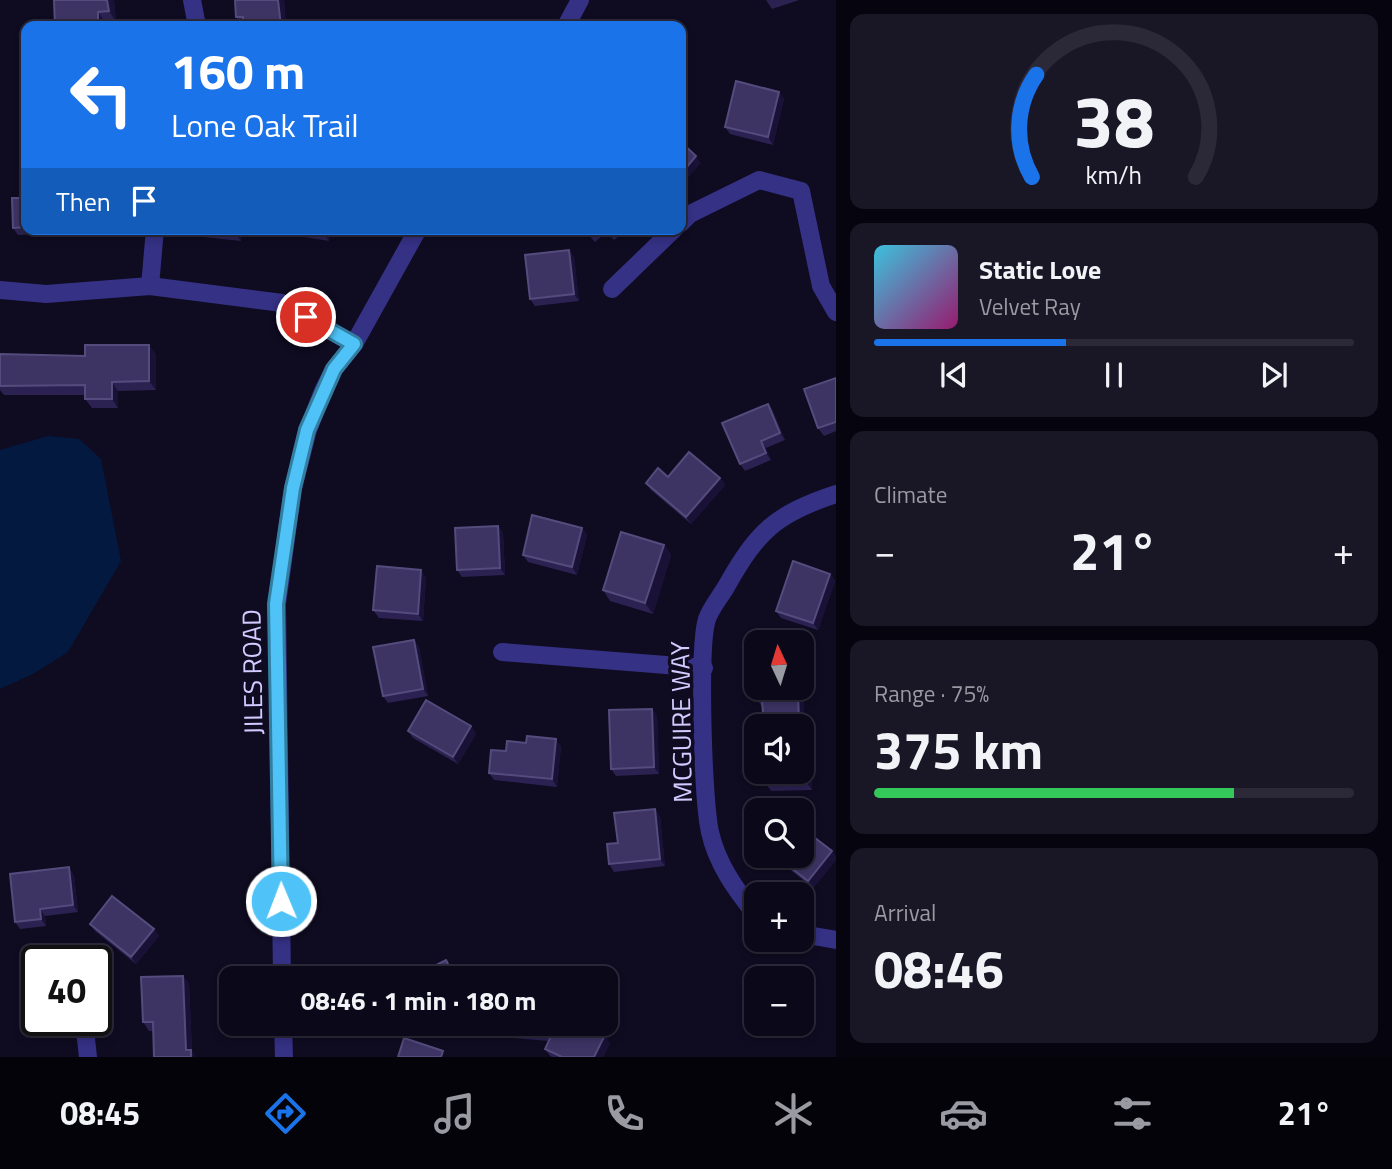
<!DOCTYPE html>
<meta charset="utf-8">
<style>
:root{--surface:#0b0819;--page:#191626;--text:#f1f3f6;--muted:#9a9aa2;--line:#2b2938;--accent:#1a73e8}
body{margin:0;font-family:"Titillium Web",sans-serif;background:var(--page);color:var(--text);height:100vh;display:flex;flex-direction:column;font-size:26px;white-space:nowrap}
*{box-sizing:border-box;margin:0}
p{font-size:23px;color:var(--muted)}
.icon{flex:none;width:38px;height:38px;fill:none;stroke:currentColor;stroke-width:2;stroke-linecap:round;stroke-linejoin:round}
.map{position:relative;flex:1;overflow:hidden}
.panel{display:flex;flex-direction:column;gap:14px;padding:14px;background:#06040e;width:556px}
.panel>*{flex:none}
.top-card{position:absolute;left:21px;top:21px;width:665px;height:214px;border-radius:14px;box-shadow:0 4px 10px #0003,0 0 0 2px var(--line);background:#1a73e8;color:#fff;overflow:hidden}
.needle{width:46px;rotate:356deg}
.buttons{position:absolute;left:744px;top:630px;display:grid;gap:14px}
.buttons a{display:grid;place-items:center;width:70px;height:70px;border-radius:14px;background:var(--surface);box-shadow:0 4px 10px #0003,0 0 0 2px var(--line);font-size:35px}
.speed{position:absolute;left:21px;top:945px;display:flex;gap:14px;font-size:35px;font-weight:700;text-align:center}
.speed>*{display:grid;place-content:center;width:91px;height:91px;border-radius:50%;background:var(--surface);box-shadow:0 4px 10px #0003,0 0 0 2px var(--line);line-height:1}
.speed .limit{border:4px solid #111;border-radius:10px;background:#fff;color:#111}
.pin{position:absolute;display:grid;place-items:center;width:60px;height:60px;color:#fff;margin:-30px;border:4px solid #fff;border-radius:50%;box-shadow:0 2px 7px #0007}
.me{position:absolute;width:77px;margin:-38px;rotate:359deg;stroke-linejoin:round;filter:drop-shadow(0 0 5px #0008)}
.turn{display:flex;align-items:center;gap:24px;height:147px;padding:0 35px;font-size:32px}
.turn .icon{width:91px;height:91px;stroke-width:2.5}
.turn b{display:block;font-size:49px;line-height:60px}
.then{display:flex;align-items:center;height:66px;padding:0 35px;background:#0003;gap:14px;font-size:26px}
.big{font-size:52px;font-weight:700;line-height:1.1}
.panel .widget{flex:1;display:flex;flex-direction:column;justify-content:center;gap:10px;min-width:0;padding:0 24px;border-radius:14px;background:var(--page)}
.panel .dial{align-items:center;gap:0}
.dial svg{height:182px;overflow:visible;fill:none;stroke:var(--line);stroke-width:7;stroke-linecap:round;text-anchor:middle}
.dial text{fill:var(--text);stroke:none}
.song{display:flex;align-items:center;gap:21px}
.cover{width:84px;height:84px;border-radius:10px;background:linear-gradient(135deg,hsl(190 70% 55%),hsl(320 70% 35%))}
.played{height:7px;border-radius:4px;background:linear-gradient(90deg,var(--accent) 40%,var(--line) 40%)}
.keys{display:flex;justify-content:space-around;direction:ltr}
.heat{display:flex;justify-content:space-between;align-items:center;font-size:38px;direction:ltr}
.charge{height:10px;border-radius:5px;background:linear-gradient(90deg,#34c759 75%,var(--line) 0)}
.trip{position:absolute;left:219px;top:966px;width:399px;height:70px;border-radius:14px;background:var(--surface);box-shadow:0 4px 10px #0003,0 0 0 2px var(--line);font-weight:700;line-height:70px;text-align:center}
.tabs{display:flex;height:112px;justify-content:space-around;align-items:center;background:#04030a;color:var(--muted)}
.tabs .icon{width:49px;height:49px}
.tabs .active{color:var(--accent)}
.tabs b{font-size:32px;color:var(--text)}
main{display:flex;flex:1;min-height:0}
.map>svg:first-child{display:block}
.water{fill:#041940}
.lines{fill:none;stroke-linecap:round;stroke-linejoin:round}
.minor{stroke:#353185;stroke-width:18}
.wall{fill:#2b2251}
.shaded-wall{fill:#191136}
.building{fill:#3d3464;stroke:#544c7c;stroke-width:2}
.route-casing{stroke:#337fa1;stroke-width:18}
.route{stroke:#4fc3f7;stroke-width:12}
.labels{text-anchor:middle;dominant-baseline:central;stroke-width:7;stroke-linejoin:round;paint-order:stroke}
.street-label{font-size:26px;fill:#d1cbff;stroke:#0f0b21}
</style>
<main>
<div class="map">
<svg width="836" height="1057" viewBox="0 0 836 1057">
<rect width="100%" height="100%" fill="#0f0b21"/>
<polygon class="water" points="48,436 79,439 101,459 121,561 68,652 33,674 0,689 0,450"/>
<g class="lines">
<g class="minor">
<polyline points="192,0 197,26"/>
<polyline points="566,26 580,0"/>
<polyline points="681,223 690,214 759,180 801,191 821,286 836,312"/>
<polyline points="150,286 155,229"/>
<polyline points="612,289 674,229"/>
<polyline points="0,290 46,294 150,286 282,303 354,344"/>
<polyline points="502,652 704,668"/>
<path d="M756 915C736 890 717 864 710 832 703 801 698 647 707 619 711 608 720 597 726 587 757 532 775 514 836 494"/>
<polyline points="802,934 836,940"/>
<polyline points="282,978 277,604 293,488 308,430 323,391 334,369 354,344 418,229"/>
<polyline points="283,1024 284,1057"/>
<polyline points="85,1030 88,1057"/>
</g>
</g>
<g class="wall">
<polygon points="54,0 114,0 116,22 105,22"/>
<polygon points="284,0 286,26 243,26 236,17"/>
<polygon points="766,0 799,0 772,9"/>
<polygon points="779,92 784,99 773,145 730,134 725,127"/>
<polygon points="26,198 26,229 77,229 77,233 18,235 13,228"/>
<polygon points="180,229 242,229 241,241 184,235"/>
<polygon points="254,229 331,229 329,241"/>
<polygon points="583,229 627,229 614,240 607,232 595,242"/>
<polygon points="569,250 574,257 579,301 535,306 530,299"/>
<polygon points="0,354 85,356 156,354 156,390 118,391 118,408 92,408 85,399 85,395 4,395 0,390"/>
<polygon points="836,378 836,431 824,436 818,428"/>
<polygon points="768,404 773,411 785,440 766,448 771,460 745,471 740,464"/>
<polygon points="668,477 720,478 725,485 691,524 651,490 646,483"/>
<polygon points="498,526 503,533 505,575 462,577 457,570"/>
<polygon points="582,528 587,535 577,575 528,562 523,555"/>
<polygon points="664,545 671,555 653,614 610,601 603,590"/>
<polygon points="830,574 835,581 818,630 781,618 776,611"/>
<polygon points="426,577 423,621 379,618 373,610"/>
<polygon points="414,640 419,647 428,696 388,703 383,696"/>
<polygon points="802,668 804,727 809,734 812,790 771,791 766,784 763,708 758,701 802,688"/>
<polygon points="652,709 657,716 659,774 616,776 611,769"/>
<polygon points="471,726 476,734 458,764 413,738 408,731"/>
<polygon points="561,746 557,787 494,780 489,773 506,751"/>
<polygon points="655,809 660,817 665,866 614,872 609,864 618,843"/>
<polygon points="832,851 836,857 836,860 813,888 773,856 802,856"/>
<polygon points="74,875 78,912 45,916 46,926 20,929 15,922"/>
<polygon points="90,924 154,929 159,936 136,964 95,931"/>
<polygon points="183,976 189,984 192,1051 195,1057 154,1057 153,1031 149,1031 143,1022"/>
<polygon points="432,1024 450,1024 437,1031"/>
<polygon points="487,1024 610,1043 603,1057 552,1057 550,1056 545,1049 548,1041 491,1036 486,1029"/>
</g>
<g class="shaded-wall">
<polygon points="107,0 114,0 116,22 109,11"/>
<polygon points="278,0 284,0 286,26 281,26"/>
<polygon points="98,12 105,22 105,26 98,26"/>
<polygon points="779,92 784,99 773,145 768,137"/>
<polygon points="696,156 701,163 684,182 681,177 681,174"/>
<polygon points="236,229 242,229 241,241 236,234"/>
<polygon points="325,229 331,229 329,241 324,233"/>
<polygon points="569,250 574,257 579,301 574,294"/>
<polygon points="149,345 156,354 156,390 149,381"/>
<polygon points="112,382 118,391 118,408 112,399"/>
<polygon points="768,404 773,411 785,440 780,433"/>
<polygon points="761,441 766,448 771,460 766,453"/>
<polygon points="720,478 725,485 691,524 686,517"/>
<polygon points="498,526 503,533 505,575 500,568"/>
<polygon points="582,528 587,535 577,575 572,567"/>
<polygon points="664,545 671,555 653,614 645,603"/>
<polygon points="421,570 426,577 423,621 418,614"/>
<polygon points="830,574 835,581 818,630 813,623"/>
<polygon points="414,640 419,647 428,696 423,689"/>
<polygon points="802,668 805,734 799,726 798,688 802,688"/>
<polygon points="652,709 657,716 659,774 654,767"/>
<polygon points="471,726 476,734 458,764 453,757"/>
<polygon points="804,727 809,734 812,790 807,783"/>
<polygon points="556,739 561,746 557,787 552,779"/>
<polygon points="655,809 660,817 665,866 660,859"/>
<polygon points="832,851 836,857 836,860 813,888 808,881"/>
<polygon points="69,867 74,875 78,912 73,905"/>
<polygon points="40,909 45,916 46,926 41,919"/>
<polygon points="154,929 159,936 136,964 131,957"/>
<polygon points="183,976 189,984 192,1051 195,1057 190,1057 186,1050"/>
<polygon points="605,1035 610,1043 603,1057 594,1057"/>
</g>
<g class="building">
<polygon points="54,0 107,0 109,11 98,12 98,26 55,26"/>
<polygon points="235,0 278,0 281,26 243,26 243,17 236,17"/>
<polygon points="736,81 779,92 768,137 725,127"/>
<polygon points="681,142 696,156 681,174"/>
<polygon points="12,198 26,198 26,227 13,228"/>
<polygon points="191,229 236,229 236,234"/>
<polygon points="297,229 325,229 324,233"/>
<polygon points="585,229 597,229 590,235"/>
<polygon points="569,250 574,294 530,299 525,255"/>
<polygon points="85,345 149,345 149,381 112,382 112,399 85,399 85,385 0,386 0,354 85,356"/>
<polygon points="836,378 836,422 818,428 804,389"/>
<polygon points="768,404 780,433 761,441 766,453 740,464 722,423"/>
<polygon points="689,452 720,478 686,517 646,483 658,468 668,477"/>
<polygon points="532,515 582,528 572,567 523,555"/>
<polygon points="498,526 500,568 457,570 455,528"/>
<polygon points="621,532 664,545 645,603 603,590"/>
<polygon points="793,561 830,574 813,623 776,611"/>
<polygon points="377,566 421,570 418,614 373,610"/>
<polygon points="414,640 423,689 383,696 373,647"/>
<polygon points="758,688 798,688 799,726 764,726 762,701 758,701"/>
<polygon points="426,700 471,726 453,757 408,731"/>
<polygon points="652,709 654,767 611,769 609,710"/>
<polygon points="802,727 804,727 807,783 766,784 766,772 802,772"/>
<polygon points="527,736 556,739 552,779 489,773 491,750 506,751 507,741 526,743"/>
<polygon points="655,809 660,859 609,864 607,844 618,843 614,813"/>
<polygon points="802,828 832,851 808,881 776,856 802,856"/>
<polygon points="69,867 73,905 40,909 41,919 15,922 10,874"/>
<polygon points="112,896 154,929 131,957 90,924"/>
<polygon points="446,960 455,978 410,978"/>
<polygon points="183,976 186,1050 191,1050 191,1057 154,1057 153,1022 143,1022 141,977"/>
<polygon points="487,1024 581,1024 605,1035 594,1057 562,1057 545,1049 552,1034 486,1029"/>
<polygon points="404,1038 443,1051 441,1057 398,1057"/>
</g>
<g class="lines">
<g class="route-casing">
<polyline id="route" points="281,901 276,604 293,488 307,430 334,369 354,344 306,317"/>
</g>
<use href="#route" class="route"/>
</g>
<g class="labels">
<g class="street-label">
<text transform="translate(252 672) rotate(-91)">JILES ROAD</text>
<text transform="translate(681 722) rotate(-91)">MCGUIRE WAY</text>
</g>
</g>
</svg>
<div class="buttons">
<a><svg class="needle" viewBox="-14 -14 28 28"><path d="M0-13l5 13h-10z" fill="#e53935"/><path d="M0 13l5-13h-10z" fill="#9a9aa2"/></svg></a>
<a><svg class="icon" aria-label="sound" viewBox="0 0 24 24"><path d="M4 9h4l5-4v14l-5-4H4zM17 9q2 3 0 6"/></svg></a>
<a><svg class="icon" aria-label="search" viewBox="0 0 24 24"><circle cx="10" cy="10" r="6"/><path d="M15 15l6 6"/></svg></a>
<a>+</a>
<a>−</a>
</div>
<div class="speed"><div class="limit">40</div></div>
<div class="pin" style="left:306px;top:317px;background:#d93025"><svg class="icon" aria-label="arrive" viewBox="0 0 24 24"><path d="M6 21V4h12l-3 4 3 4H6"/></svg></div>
<svg class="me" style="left:281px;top:901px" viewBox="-20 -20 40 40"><circle r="17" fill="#4fc3f7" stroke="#fff" stroke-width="3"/><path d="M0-11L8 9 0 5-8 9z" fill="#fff"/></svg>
<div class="trip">08:46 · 1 min · 180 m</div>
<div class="top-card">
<div class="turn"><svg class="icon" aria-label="left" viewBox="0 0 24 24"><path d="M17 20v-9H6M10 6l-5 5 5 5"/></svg><div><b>160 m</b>Lone Oak Trail</div></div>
<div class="then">Then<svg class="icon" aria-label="arrive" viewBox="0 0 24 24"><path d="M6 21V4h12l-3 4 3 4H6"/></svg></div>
</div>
</div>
<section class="panel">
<div class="widget dial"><svg viewBox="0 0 100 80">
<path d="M14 69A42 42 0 1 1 86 69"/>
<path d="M14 69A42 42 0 0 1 16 24" stroke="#1a73e8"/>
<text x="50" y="56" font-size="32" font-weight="700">38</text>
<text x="50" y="72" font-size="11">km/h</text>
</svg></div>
<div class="widget">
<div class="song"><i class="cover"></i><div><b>Static Love</b><p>Velvet Ray</p></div></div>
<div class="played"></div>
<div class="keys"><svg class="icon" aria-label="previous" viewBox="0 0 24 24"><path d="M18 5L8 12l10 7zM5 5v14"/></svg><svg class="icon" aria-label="pause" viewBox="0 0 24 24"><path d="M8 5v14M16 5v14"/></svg><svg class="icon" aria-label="next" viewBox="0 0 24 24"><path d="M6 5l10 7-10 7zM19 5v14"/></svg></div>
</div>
<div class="widget"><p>Climate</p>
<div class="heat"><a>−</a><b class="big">21°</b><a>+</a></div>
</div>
<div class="widget"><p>Range · 75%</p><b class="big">375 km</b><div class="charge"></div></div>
<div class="widget"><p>Arrival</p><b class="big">08:46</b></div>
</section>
</main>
<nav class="tabs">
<b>08:45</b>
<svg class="icon active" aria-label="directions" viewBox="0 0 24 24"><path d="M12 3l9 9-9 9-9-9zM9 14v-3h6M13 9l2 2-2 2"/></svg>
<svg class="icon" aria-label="music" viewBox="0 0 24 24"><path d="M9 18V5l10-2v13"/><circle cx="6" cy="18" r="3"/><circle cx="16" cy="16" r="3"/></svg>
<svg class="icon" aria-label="phone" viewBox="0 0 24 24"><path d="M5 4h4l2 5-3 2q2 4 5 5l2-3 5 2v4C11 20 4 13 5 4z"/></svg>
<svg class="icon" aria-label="climate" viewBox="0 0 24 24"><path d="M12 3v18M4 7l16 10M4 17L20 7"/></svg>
<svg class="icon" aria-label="car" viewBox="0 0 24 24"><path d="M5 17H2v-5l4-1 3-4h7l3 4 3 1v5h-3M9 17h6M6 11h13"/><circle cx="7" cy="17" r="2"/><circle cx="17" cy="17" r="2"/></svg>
<svg class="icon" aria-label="filters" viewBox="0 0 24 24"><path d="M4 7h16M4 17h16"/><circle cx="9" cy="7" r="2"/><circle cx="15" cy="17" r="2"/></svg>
<b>21°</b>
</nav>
